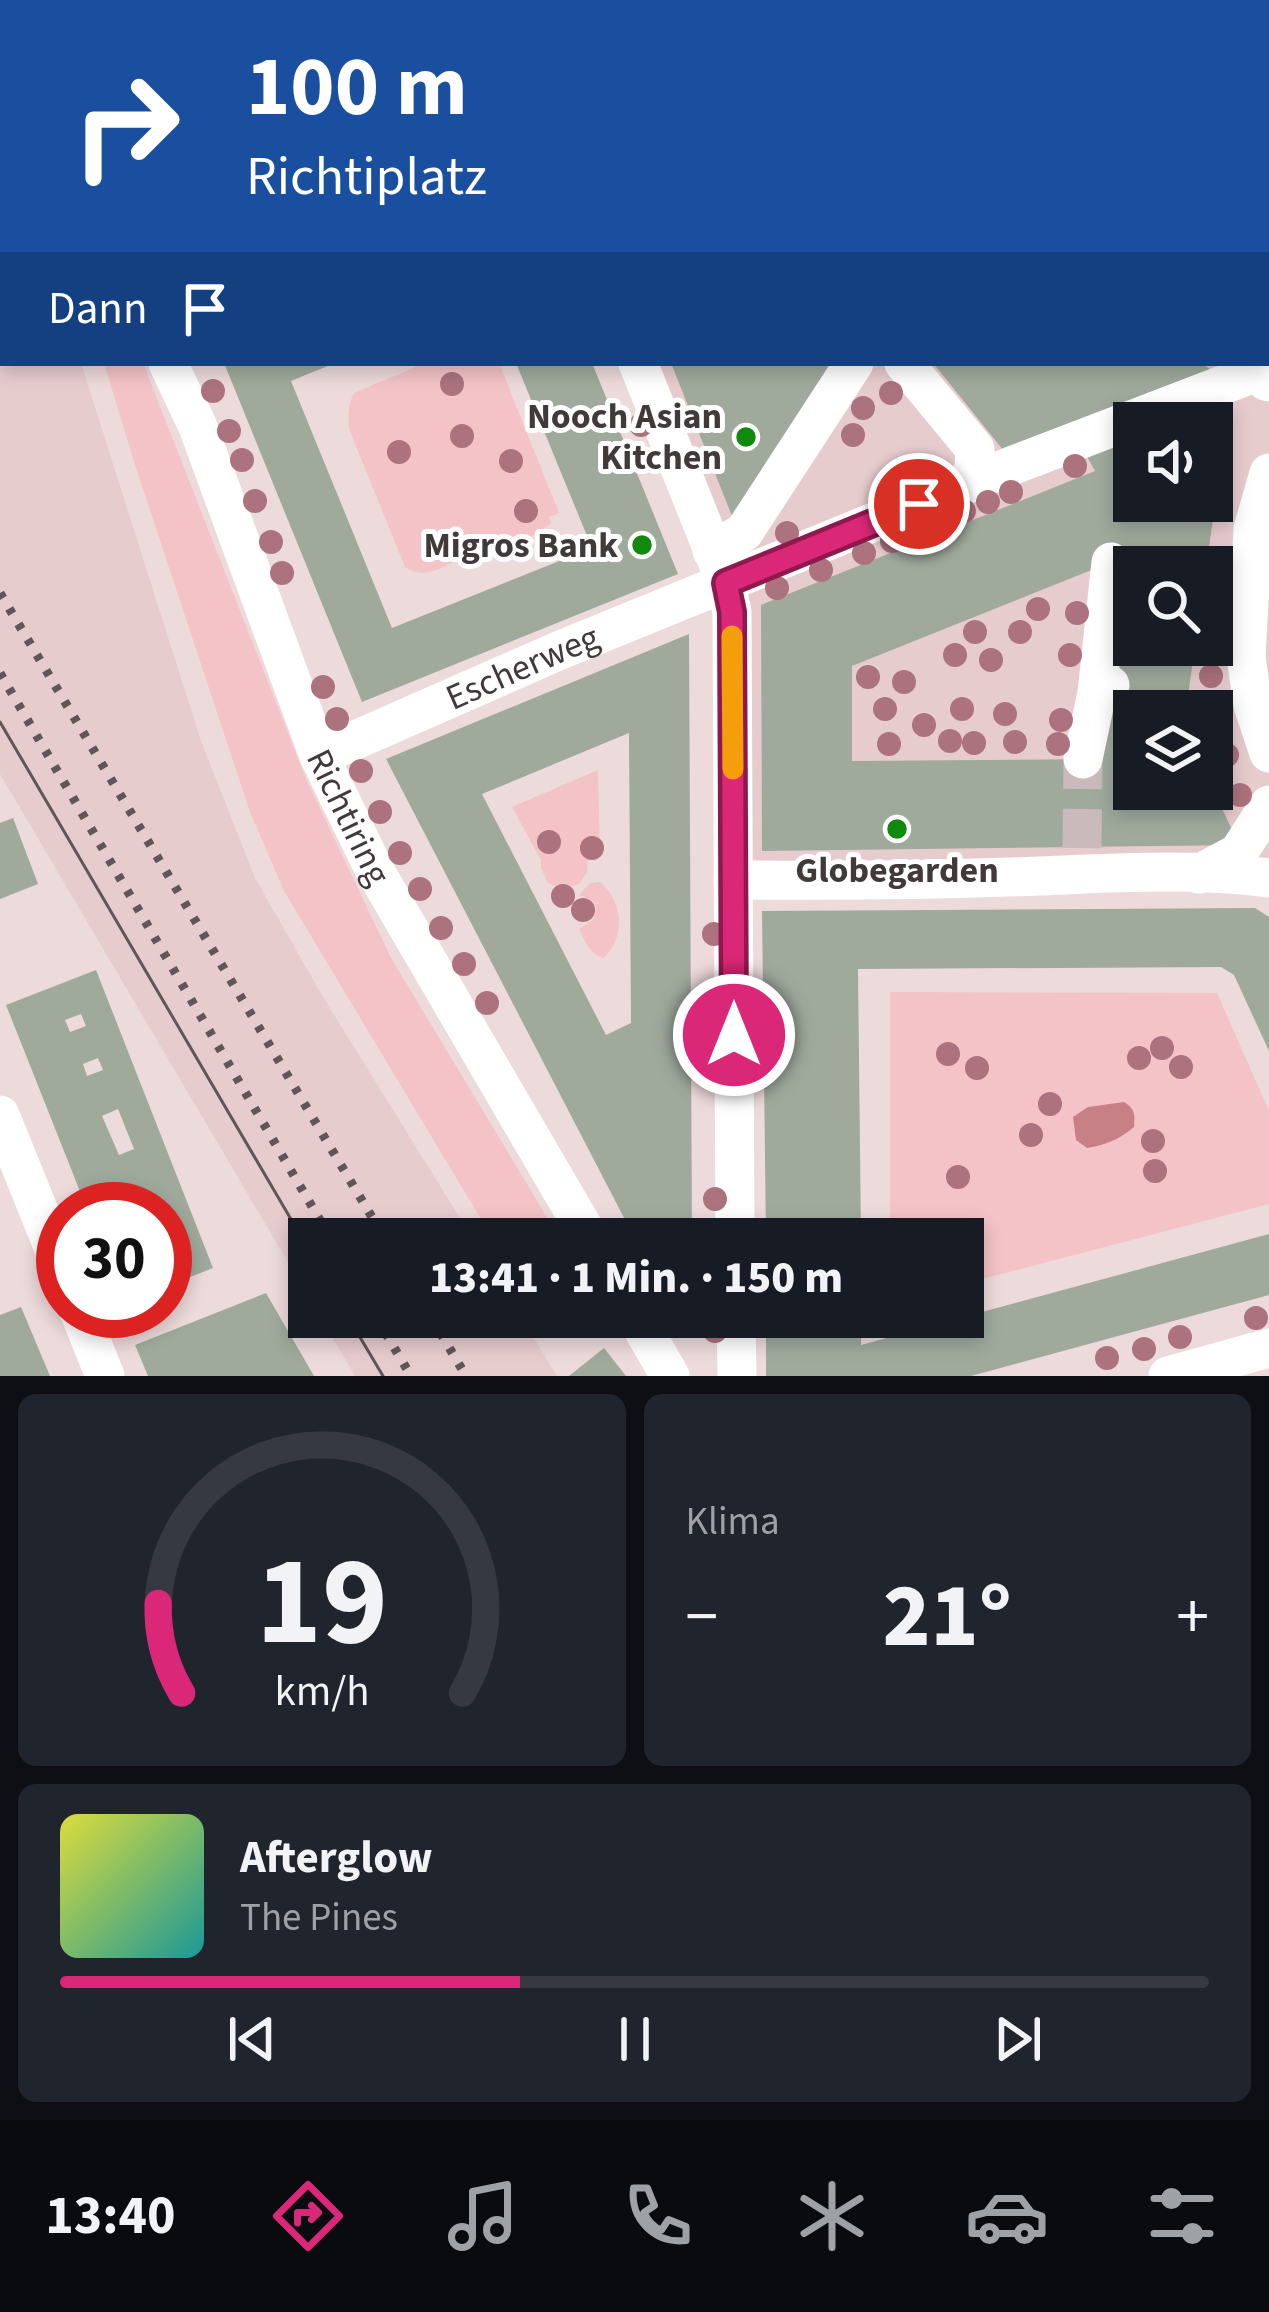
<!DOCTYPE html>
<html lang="de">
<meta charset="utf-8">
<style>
:root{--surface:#171b24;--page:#20242c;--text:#f1f3f6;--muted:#9ea1a6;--line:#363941;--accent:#db2777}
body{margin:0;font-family:"Source Sans 3",sans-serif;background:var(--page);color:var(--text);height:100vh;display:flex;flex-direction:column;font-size:45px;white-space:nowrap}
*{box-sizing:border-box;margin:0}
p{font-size:39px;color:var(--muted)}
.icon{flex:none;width:66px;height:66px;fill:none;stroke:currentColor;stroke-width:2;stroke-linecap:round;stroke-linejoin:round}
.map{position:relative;height:1376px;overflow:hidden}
.panel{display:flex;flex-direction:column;gap:18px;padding:18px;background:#0d0f14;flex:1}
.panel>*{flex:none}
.guide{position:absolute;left:0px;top:0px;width:1269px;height:366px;box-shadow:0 6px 18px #0003;background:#1a4fa0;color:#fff;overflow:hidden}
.tools{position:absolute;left:1113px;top:402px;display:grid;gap:24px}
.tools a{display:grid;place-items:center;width:120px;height:120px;border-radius:0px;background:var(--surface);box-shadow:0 6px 18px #0003;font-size:60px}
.speed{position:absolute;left:36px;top:1182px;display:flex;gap:24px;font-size:60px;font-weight:700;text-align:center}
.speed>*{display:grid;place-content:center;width:156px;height:156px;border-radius:50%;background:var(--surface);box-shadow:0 6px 18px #0003;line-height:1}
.speed .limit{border:18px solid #d22;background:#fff;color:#111}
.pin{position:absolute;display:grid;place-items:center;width:102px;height:102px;color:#fff;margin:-51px;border:6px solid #fff;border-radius:50%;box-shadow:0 3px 12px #0007}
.me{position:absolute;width:132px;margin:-66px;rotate:0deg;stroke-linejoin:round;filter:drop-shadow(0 0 9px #0008)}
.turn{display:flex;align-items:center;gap:42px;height:252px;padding:0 48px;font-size:54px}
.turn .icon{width:156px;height:156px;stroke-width:2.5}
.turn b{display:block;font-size:84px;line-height:102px}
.then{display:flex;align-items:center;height:114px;padding:0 48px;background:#0003;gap:24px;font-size:45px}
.big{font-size:90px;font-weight:800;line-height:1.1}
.panel .card{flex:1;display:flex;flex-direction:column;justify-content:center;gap:18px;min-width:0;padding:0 42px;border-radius:18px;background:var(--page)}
.panel .dial{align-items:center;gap:0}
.dial svg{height:312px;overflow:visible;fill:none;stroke:var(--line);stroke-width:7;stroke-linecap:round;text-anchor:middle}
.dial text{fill:var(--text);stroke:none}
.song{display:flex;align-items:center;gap:36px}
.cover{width:144px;height:144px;border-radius:18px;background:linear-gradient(135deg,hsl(60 70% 55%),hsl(180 70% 35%))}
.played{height:12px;border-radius:6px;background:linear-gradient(90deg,var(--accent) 40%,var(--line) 40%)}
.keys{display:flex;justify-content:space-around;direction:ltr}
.heat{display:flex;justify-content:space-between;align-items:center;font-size:66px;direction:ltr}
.panel .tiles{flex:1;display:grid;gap:18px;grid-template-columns:1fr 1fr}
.card:last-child{grid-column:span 2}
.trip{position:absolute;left:288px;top:1218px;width:696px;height:120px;border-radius:0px;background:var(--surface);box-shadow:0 6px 18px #0003;font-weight:800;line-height:120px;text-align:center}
.menu{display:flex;height:192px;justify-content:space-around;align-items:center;background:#090b0e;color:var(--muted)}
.menu .icon{width:84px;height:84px}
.menu .active{color:var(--accent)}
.menu b{font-size:54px;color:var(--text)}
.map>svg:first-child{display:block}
.built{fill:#e7ccce;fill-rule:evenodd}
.green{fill:#f3c3c7}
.water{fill:#c88087}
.building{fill:#9faa9d;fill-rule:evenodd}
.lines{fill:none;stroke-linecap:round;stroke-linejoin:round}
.minor-tunnel{stroke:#cbbabb;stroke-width:39;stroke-dasharray:39 20;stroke-linecap:butt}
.minor{stroke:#fff;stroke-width:39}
.major{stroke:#fff;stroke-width:51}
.tram{stroke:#605657;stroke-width:3}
.rail{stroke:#605657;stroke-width:9;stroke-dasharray:6 12;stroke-linecap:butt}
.tree{fill:#ac737e}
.route-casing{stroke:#8e194d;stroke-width:30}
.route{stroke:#db2777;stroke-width:21}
.slow{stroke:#f59e0b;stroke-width:21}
.poi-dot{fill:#10890d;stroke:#fff;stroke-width:4.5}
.labels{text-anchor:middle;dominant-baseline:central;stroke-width:10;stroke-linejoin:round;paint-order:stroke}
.poi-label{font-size:36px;font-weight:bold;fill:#41393a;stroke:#fff;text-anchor:end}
.street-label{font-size:36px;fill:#41393a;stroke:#fff}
</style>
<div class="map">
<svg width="1269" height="1376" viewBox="0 0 1269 1376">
<rect width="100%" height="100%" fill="#eddadb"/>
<g class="built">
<path d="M514 0H1269V890L745 859 736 576 654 363H1266V3H516ZM1134 423H1212V501H1134ZM1134 567H1212V645H1134ZM1134 711H1212V789H1134Z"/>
<polygon points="0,106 3,115 3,363 81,363 201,741 255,878 323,997 473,1239 309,1239 309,1298 0,774"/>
<polygon points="320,1317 521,1317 557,1376 355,1376"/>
</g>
<g class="green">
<polygon points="104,363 143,363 306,779 391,958 560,1239 493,1239 284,891 250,812 137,471"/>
<path d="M425 363H499L559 513 549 517 551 524C532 535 510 553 489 557 483 558 476 555 469 557 445 561 430 583 405 567L349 429C348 415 348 405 354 393Z"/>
<polygon points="598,770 600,856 588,857 587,872 579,884 563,889 548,883 541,868 541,860 512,807"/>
<path d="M600 882C623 902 626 936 604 958 590 955 585 941 579 929L593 920 596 907 593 901 579 895 590 883Z"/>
<polygon points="890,992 1217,993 1269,1111 1269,1204 963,1284 963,1239 890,1239"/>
</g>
<path class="water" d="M1124 1102C1135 1109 1135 1114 1134 1127 1120 1139 1105 1145 1087 1148L1076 1140 1073 1117 1088 1107Z"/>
<g class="building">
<polygon points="224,363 335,363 291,381 392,628 592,548 516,363 592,363 678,574 362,702"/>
<polygon points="671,363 832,363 732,516"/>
<path d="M933 363H1201L1210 369 1160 389 1134 423V445L1104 411 1092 416 1130 457 1134 455V501H1212V424L1228 418 1206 567H1134V645H1195L1186 711H1134V789H1213L1239 845 762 851 761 605 1095 471 1082 448 1004 451ZM1129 555 1100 759 852 761V666Z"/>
<path d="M689 634 692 1239H635L386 759ZM629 733 631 1023 606 1035 482 794Z"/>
<polygon points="13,818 38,884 0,899 0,823"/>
<polygon points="1255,908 1269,917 1269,1051 1234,975 1221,967 858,969 861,1239 766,1239 762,911"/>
<path d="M96 970 213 1268 165 1287V1249L172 1246 165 1235V1209H87L6 1005ZM81 1014 86 1026 70 1032 65 1020ZM98 1058 103 1070 87 1076 83 1064ZM118 1109 134 1149 119 1155 102 1116ZM149 1190 154 1202 139 1208 134 1196Z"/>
<polygon points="1269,1234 1269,1295 971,1376 766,1376 766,1317 861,1317 861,1345"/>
<polygon points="266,1293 314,1376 148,1376 135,1345"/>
<polygon points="21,1307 50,1376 0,1376 0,1315"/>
<polygon points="604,1348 626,1376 569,1376"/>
</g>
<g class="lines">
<polyline class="minor-tunnel" points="1082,848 1083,759"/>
<g class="minor">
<polyline points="491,0 492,3"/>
<polyline points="1166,0 1169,3"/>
<polyline points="29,3 30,0"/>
<polyline points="1266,101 1269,104"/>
<path id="s1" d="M168 363 198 427 319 756 375 871 590 1239"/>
<polyline points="638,363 726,583 732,612 735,1239"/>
<polyline points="904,363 975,449 974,469 964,486"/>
<polyline points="1269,473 1253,529 1246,657 1253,705 1269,753"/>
<polyline points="712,551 744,532 854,363"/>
<polyline points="1097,693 1111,562"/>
<path id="s2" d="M319 756 558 651 1011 466 1241 378"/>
<polyline points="1083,759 1097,693 1110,685"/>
<polyline points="1199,874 1238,853 1269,805"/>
<path d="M733 880C834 881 937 880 1038 876 1114 873 1193 868 1269 878"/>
<polyline points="0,1115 63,1271"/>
<polyline points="79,1311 105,1376"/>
<polyline points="636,1317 670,1376"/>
<polyline points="736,1317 737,1376"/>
<polyline points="1168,1376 1269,1348"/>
</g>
<g class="major">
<polyline points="910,0 914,3"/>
<polyline points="1000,0 1003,3"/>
<polyline points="1062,0 1065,3"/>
<polyline points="1266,195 1269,197"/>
<polyline points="1266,252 1269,254"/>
<polyline points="1266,312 1269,307"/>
<polyline points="1264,363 1269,376"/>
</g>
<g class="tram">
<polyline points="48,3 50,0"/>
<polyline points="0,68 3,63"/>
<polyline points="0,93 3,89"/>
<polyline points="0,722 309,1250"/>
<polyline points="348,1317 383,1376"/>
</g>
<g class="rail">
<polyline points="0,593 385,1239"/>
<polyline points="0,673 331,1239"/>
<polyline points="376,1317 411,1376"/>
<polyline points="431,1317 466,1376"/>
</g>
</g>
<g class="tree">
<circle cx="452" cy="384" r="12"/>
<circle cx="213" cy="391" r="12"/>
<circle cx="891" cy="393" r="12"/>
<circle cx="863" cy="408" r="12"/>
<circle cx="641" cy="425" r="12"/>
<circle cx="229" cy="431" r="12"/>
<circle cx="853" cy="435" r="12"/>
<circle cx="462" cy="436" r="12"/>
<circle cx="399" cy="452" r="12"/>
<circle cx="242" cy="460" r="12"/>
<circle cx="511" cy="461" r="12"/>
<circle cx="1075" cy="466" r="12"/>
<circle cx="1011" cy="492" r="12"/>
<circle cx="255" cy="501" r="12"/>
<circle cx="988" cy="502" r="12"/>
<circle cx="526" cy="511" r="12"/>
<circle cx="964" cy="511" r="12"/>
<circle cx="940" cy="521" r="12"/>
<circle cx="917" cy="531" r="12"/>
<circle cx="787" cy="533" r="12"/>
<circle cx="892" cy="541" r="12"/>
<circle cx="271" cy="542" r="12"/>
<circle cx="864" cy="553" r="12"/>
<circle cx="821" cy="570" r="12"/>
<circle cx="282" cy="573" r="12"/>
<circle cx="777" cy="588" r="12"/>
<circle cx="1038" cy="609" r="12"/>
<circle cx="1077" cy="613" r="12"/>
<circle cx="975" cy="632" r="12"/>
<circle cx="1020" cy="632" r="12"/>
<circle cx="955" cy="655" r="12"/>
<circle cx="1070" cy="655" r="12"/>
<circle cx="991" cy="660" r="12"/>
<circle cx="1211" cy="676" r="12"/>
<circle cx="868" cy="677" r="12"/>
<circle cx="904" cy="682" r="12"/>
<circle cx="323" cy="687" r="12"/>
<circle cx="885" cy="709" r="12"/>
<circle cx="962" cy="709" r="12"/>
<circle cx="1005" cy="714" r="12"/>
<circle cx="337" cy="719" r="12"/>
<circle cx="1061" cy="720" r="12"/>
<circle cx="924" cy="725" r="12"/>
<circle cx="950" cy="741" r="12"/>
<circle cx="1015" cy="742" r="12"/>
<circle cx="974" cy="743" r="12"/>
<circle cx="889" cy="744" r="12"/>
<circle cx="1058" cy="744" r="12"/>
<circle cx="1227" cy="755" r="12"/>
<circle cx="361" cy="771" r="12"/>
<circle cx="1240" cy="795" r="12"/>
<circle cx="380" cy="812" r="12"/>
<circle cx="549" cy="842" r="12"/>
<circle cx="592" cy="848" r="12"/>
<circle cx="400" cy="853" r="12"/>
<circle cx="420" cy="889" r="12"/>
<circle cx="563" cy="896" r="12"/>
<circle cx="583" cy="910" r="12"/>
<circle cx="441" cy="928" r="12"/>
<circle cx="714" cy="934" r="12"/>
<circle cx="464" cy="964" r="12"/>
<circle cx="487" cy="1003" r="12"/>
<circle cx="714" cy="1003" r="12"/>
<circle cx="1162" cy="1048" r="12"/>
<circle cx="948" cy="1054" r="12"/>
<circle cx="1139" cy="1058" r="12"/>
<circle cx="1181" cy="1067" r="12"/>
<circle cx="977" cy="1068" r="12"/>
<circle cx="1050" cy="1104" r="12"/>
<circle cx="1031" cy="1135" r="12"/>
<circle cx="1153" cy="1141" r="12"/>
<circle cx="1155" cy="1171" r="12"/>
<circle cx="958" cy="1177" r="12"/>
<circle cx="715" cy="1199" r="12"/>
<circle cx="1256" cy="1318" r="12"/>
<circle cx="715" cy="1331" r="12"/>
<circle cx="1180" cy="1337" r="12"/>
<circle cx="1144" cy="1349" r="12"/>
<circle cx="1107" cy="1358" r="12"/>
</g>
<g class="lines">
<g class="route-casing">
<polyline id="route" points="734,1035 732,612 726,583 919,504"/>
</g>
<use href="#route" class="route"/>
<polyline class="slow" points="732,636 733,769"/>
</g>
<g class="poi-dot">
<circle cx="746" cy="437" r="12"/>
<circle cx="642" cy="545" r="12"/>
<circle cx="897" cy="829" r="12"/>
</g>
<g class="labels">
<g class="poi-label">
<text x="722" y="416">Nooch Asian<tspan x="722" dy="41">Kitchen</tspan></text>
<text x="618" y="545">Migros Bank</text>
<text x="897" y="870" text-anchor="middle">Globegarden</text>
</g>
<g class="street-label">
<text stroke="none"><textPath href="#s2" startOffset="222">Escherweg</textPath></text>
<text stroke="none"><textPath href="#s1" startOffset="489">Richtiring</textPath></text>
</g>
</g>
</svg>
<div class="tools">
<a><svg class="icon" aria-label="sound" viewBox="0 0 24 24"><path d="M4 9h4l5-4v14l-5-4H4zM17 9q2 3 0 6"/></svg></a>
<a><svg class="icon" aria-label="search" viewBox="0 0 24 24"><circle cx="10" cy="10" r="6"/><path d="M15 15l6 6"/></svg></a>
<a><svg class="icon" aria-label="layers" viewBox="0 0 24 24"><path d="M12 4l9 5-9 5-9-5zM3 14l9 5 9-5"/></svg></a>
</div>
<div class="speed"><div class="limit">30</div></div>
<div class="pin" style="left:919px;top:504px;background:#d93025"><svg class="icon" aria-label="arrive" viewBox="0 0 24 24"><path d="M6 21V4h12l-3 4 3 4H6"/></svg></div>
<svg class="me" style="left:734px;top:1035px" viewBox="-20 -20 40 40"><circle r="17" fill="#db2777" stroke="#fff" stroke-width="3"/><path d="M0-11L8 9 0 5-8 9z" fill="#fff"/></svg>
<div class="trip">13:41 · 1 Min. · 150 m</div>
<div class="guide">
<div class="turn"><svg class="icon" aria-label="right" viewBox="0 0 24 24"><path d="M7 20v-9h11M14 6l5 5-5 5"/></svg><div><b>100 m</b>Richtiplatz</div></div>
<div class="then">Dann<svg class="icon" aria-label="arrive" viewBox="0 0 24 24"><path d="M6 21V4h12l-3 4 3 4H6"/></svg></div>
</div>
</div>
<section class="panel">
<div class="tiles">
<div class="card dial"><svg viewBox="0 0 100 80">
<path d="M14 69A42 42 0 1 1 86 69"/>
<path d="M14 69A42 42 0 0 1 8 46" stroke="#db2777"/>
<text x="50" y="56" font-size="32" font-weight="700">19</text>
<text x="50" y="72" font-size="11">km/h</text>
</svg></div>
<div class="card"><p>Klima</p>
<div class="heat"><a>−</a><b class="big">21°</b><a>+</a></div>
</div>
<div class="card">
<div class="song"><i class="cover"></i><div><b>Afterglow</b><p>The Pines</p></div></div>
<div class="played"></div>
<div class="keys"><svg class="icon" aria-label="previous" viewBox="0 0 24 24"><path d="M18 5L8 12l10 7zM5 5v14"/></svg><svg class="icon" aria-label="pause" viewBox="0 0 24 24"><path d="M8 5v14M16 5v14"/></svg><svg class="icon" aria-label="next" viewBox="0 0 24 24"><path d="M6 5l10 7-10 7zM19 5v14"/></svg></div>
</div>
</div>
</section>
<nav class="menu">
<b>13:40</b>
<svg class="icon active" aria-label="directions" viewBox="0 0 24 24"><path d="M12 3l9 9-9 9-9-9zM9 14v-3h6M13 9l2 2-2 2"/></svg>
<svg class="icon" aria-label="music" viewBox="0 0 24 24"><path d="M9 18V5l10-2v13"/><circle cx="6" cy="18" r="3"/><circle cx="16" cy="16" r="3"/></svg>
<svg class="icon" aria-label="phone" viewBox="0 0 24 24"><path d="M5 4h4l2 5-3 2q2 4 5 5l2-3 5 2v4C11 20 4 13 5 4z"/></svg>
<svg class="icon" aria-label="climate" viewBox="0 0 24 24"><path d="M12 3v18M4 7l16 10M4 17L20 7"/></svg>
<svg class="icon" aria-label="car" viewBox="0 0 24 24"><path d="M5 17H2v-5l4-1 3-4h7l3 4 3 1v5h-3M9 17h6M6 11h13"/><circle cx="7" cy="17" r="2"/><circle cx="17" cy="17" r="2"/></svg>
<svg class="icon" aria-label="filters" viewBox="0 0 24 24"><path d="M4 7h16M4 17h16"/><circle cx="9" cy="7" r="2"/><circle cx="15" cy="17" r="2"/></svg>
</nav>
